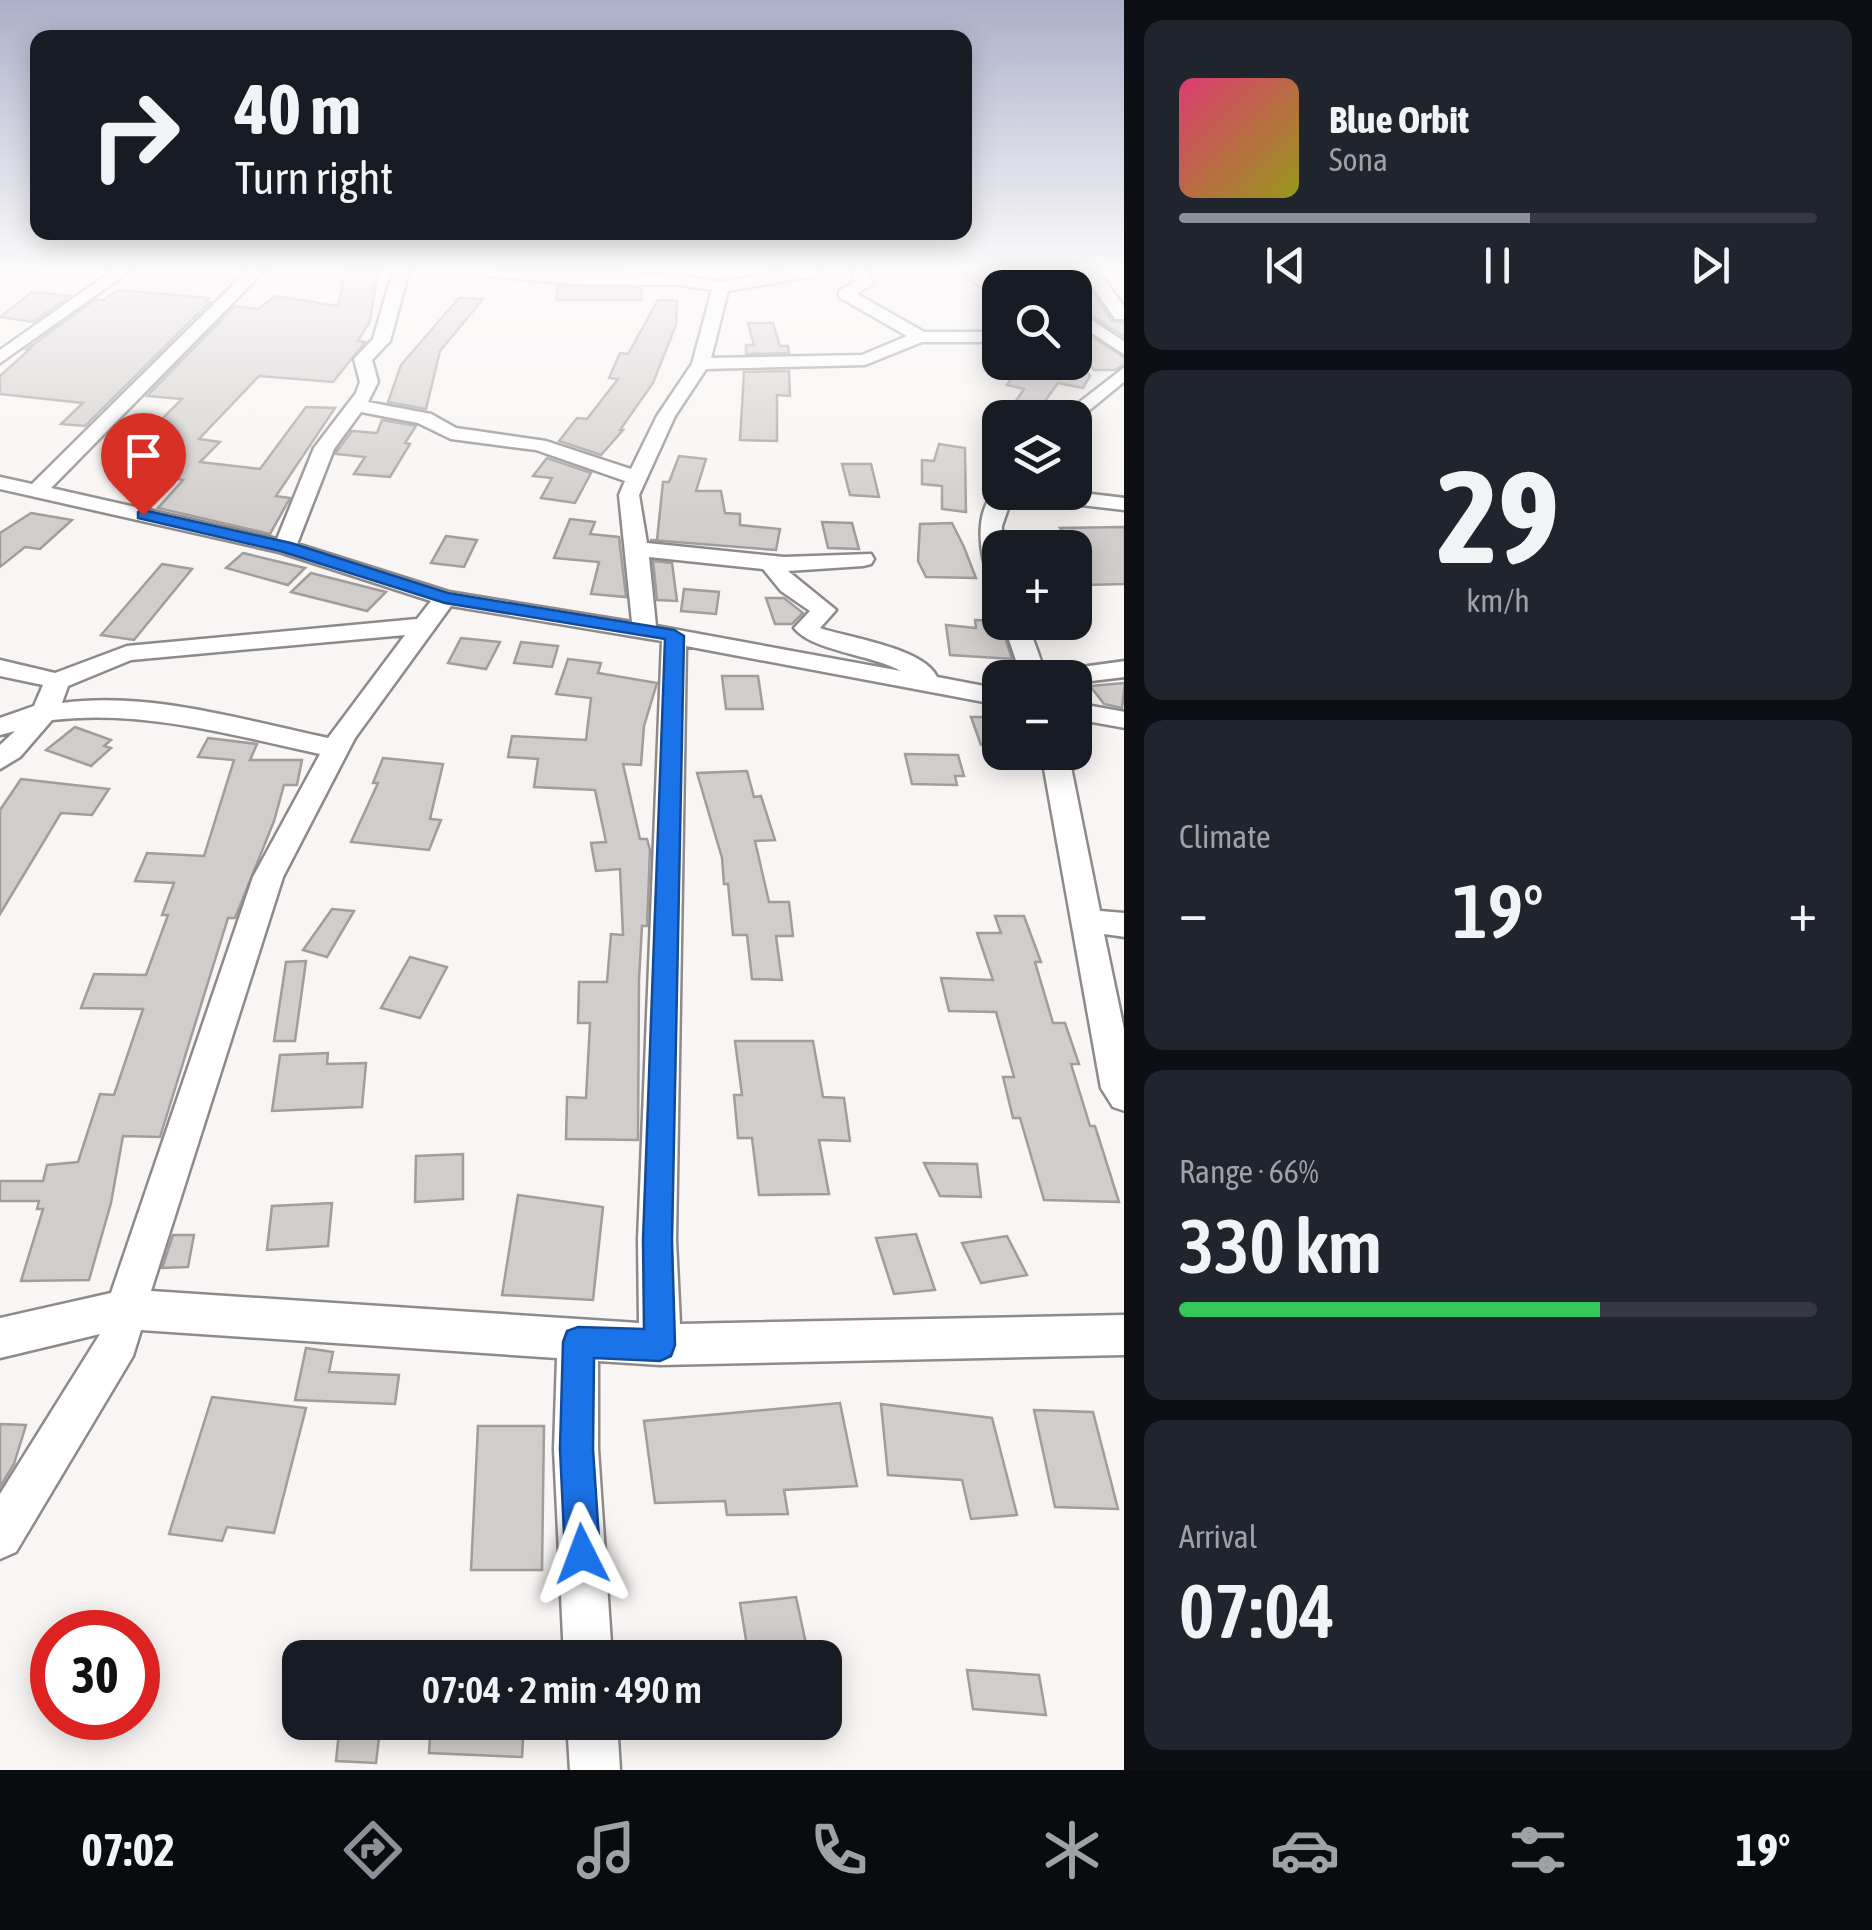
<!DOCTYPE html>
<meta charset="utf-8">
<style>
:root{--surface:#171b24;--page:#20242c;--text:#f1f3f6;--muted:#9ea1a6;--line:#363941;--accent:#8c9099}
body{margin:0;font-family:"Asap Condensed",sans-serif;background:var(--page);color:var(--text);height:100vh;display:flex;flex-direction:column;font-size:38px;white-space:nowrap}
*{box-sizing:border-box;margin:0}
p{font-size:32px;color:var(--muted)}
.icon{flex:none;width:55px;height:55px;fill:none;stroke:currentColor;stroke-width:2;stroke-linecap:round;stroke-linejoin:round}
.map{position:relative;flex:1;overflow:hidden}
.drawer{display:flex;flex-direction:column;gap:20px;padding:20px;background:#0d0f14;width:748px}
.drawer>*{flex:none}
.hud{position:absolute;left:30px;top:30px;width:942px;height:210px;border-radius:20px;box-shadow:0 5px 25px #0003;background:#171b24;color:var(--text);overflow:hidden}
.controls{position:absolute;left:982px;top:270px;display:grid;gap:20px}
.controls a{display:grid;place-items:center;width:110px;height:110px;border-radius:20px;background:var(--surface);box-shadow:0 5px 25px #0003;font-size:50px}
.speed{position:absolute;left:30px;top:1610px;display:flex;gap:20px;font-size:50px;font-weight:700;text-align:center}
.speed>*{display:grid;place-content:center;width:130px;height:130px;border-radius:50%;background:var(--surface);box-shadow:0 5px 25px #0003;line-height:1}
.speed .limit{border:15px solid #d22;background:#fff;color:#111}
.pin{position:absolute;display:grid;place-items:center;width:85px;height:85px;color:#fff;margin:-102px -42px;border-radius:50% 50% 50% 0;rotate:-45deg;box-shadow:0 0 10px #0007}
.pin .icon{rotate:45deg}
.me{position:absolute;width:110px;margin:-55px;rotate:357deg;stroke-linejoin:round;filter:drop-shadow(0 0 8px #0008)}
.turn{display:flex;align-items:center;gap:35px;height:210px;padding:0 40px;font-size:45px}
.turn .icon{width:130px;height:130px;stroke-width:2.5}
.turn b{display:block;font-size:70px;line-height:85px}
.big{font-size:75px;font-weight:600;line-height:1.1}
.drawer .card{flex:1;display:flex;flex-direction:column;justify-content:center;gap:15px;min-width:0;padding:0 35px;border-radius:20px;background:var(--page)}
.drawer .dial{align-items:center;gap:0}
.dial b{font-size:130px;line-height:1}
.song{display:flex;align-items:center;gap:30px}
.cover{width:120px;height:120px;border-radius:15px;background:linear-gradient(135deg,hsl(340 70% 55%),hsl(60 70% 35%))}
.played{height:10px;border-radius:5px;background:linear-gradient(90deg,var(--accent) 55%,var(--line) 55%)}
.keys{display:flex;justify-content:space-around;direction:ltr}
.heat{display:flex;justify-content:space-between;align-items:center;font-size:55px;direction:ltr}
.charge{height:15px;border-radius:8px;background:linear-gradient(90deg,#34c759 66%,var(--line) 0)}
.trip{position:absolute;left:282px;top:1640px;width:560px;height:100px;border-radius:20px;background:var(--surface);box-shadow:0 5px 25px #0003;font-weight:600;line-height:100px;text-align:center}
.tab-bar{display:flex;height:160px;justify-content:space-around;align-items:center;background:#090b0e;color:var(--muted)}
.tab-bar .icon{width:70px;height:70px}
.tab-bar .current{color:var(--accent)}
.tab-bar b{font-size:45px;color:var(--text)}
main{display:flex;flex:1;min-height:0}
.map>svg:first-child{display:block}
.building{fill:#d0cdcc;stroke:#a09d9c;stroke-width:2.5}
.lines{fill:none;stroke-linecap:round;stroke-linejoin:round}
.minor-casing{stroke:#8d8a89;stroke-width:5}
.minor{fill:#fff;fill-rule:evenodd}
.route{fill:#1a73e8;stroke:#114b97;stroke-width:2.5}
</style>
<main>
<div class="map">
<svg width="1125" height="1770" viewBox="0 0 1125 1770">
<rect width="100%" height="100%" fill="#f8f5f4"/>
<g class="building">
<polygon points="345,271 378,271 370,321 358,341 365,342 333,382 259,376 199,439 220,442 200,462 260,469 306,407 335,408 276,496 290,498 270,534 158,508 183,480 116,466 163,433 149,432 182,399 147,396 235,306 258,309 276,296 338,306"/>
<polygon points="957,271 992,271 1000,279 1000,301"/>
<polygon points="1075,283 1086,283 1112,321 1125,323 1125,337 1075,305"/>
<polygon points="558,286 641,288 642,300 556,300"/>
<polygon points="119,290 209,298 206,301 210,302 85,426 61,424 83,403 0,394 0,376 30,349 27,349 96,299 103,300"/>
<polygon points="32,292 70,296 33,322 0,317"/>
<polygon points="459,298 483,299 440,351 426,409 388,402 401,365"/>
<polygon points="658,300 677,301 676,325 653,383 620,430 623,430 601,455 559,441 577,418 587,419 618,379 609,378 620,353 628,354"/>
<polygon points="748,323 773,323 780,346 788,346 789,353 746,354 746,345 754,345"/>
<polygon points="1075,326 1125,358 1125,364 1115,370 1094,370 1075,342"/>
<polygon points="1020,365 1083,365 1090,376 1083,388 1058,383 1040,408 1015,402 1024,389 1007,385"/>
<polygon points="789,371 790,396 777,395 777,441 740,440 744,372"/>
<polygon points="382,420 416,426 405,443 410,444 390,477 354,474 365,457 336,454 337,451 352,431 377,433"/>
<polygon points="939,444 965,448 966,512 942,509 942,486 922,484 922,460 934,461"/>
<polygon points="679,456 706,459 696,491 721,491 725,513 740,514 740,525 780,529 776,550 650,540 657,540 663,482 669,482"/>
<polygon points="547,458 591,473 575,503 541,498 552,478 533,476"/>
<polygon points="842,464 871,464 879,497 850,495"/>
<polygon points="31,513 72,520 40,549 25,547 0,567 0,533"/>
<polygon points="570,519 595,522 590,534 619,537 626,597 591,594 599,562 554,558"/>
<polygon points="822,522 852,523 859,549 828,548"/>
<polygon points="952,523 964,547 976,578 926,577 918,561 920,524"/>
<polygon points="1125,527 1125,584 1084,585 1075,581 1075,548 1060,528"/>
<polygon points="446,536 477,540 464,567 431,563"/>
<polygon points="243,553 305,568 288,585 226,568"/>
<polygon points="653,561 672,563 677,601 657,600"/>
<polygon points="162,564 192,569 134,640 101,635"/>
<polygon points="311,573 386,592 367,611 291,592"/>
<polygon points="684,589 719,592 716,614 681,611"/>
<polygon points="766,598 784,598 803,613 792,624 775,624"/>
<polygon points="975,620 1000,621 1012,659 950,655 946,625 976,628"/>
<polygon points="461,638 500,642 486,669 448,663"/>
<polygon points="521,642 558,646 552,667 514,663"/>
<polygon points="568,659 601,663 598,673 657,683 644,726 641,765 623,764 640,839 647,839 650,850 647,926 642,926 639,980 638,1140 566,1139 567,1097 586,1098 590,1023 578,1023 579,982 607,982 611,934 623,935 620,869 596,871 591,843 606,842 595,790 534,787 538,759 508,757 512,736 586,740 591,698 556,694"/>
<polygon points="722,676 758,676 763,709 726,709"/>
<polygon points="1125,683 1122,708 1104,704 1090,686"/>
<polygon points="971,717 1000,717 1000,745 981,745"/>
<polygon points="75,727 111,740 104,746 111,748 91,766 46,750"/>
<polygon points="208,738 257,744 250,760 302,760 297,785 284,785 274,821 235,918 228,918 160,1137 123,1136 111,1203 89,1280 21,1281 43,1209 37,1209 39,1201 0,1201 0,1181 43,1181 47,1165 78,1162 100,1094 114,1095 143,1009 81,1008 94,974 146,975 168,915 162,915 174,883 135,881 147,853 204,856 234,760 198,757"/>
<polygon points="905,754 958,755 964,776 955,776 957,785 912,784"/>
<polygon points="383,758 443,764 430,819 441,820 429,850 351,842 378,783 373,783"/>
<polygon points="747,771 754,797 761,796 775,840 755,841 769,902 789,902 793,936 776,936 782,980 752,979 747,935 733,935 728,884 724,884 722,858 697,773"/>
<polygon points="21,779 109,789 92,815 61,813 0,914 0,810"/>
<polygon points="332,909 354,911 327,957 303,950"/>
<polygon points="995,916 1024,916 1041,962 1035,962 1053,1023 1065,1023 1079,1064 1071,1064 1090,1126 1095,1126 1119,1202 1044,1200 1020,1118 1013,1118 1003,1077 1014,1077 996,1012 949,1011 941,978 993,980 977,933 1001,933"/>
<polygon points="410,957 447,967 420,1018 381,1008"/>
<polygon points="306,961 295,1041 274,1041 286,962"/>
<polygon points="735,1041 813,1041 823,1097 844,1098 850,1141 819,1140 829,1194 759,1195 752,1138 738,1138 734,1095 742,1095"/>
<polygon points="328,1053 327,1064 366,1063 362,1107 272,1111 280,1055"/>
<polygon points="463,1154 463,1199 415,1202 416,1156"/>
<polygon points="924,1163 977,1164 981,1197 940,1196"/>
<polygon points="518,1195 603,1207 593,1300 502,1295"/>
<polygon points="332,1203 328,1246 267,1250 272,1206"/>
<polygon points="916,1234 935,1290 894,1294 876,1238"/>
<polygon points="173,1235 194,1235 188,1267 162,1268"/>
<polygon points="1007,1236 1027,1275 981,1283 962,1243"/>
<polygon points="306,1348 333,1352 329,1372 399,1375 395,1404 295,1400"/>
<polygon points="212,1397 306,1408 274,1533 227,1527 222,1541 169,1534"/>
<polygon points="840,1403 857,1486 784,1490 788,1514 727,1515 725,1501 655,1503 644,1421"/>
<polygon points="881,1404 992,1418 1017,1515 971,1519 962,1480 888,1475"/>
<polygon points="1034,1410 1093,1412 1118,1509 1055,1507"/>
<polygon points="0,1424 26,1425 14,1464 0,1487"/>
<polygon points="478,1426 544,1426 542,1570 471,1570"/>
<polygon points="796,1597 809,1658 749,1658 740,1603"/>
<polygon points="967,1670 1039,1675 1046,1715 973,1709"/>
<polygon points="340,1722 381,1722 376,1763 336,1761"/>
<polygon points="431,1722 524,1722 522,1757 429,1753"/>
</g>
<g class="lines">
<g class="minor-casing">
<g id="minor">
<polygon points="112,271 130,271 0,363 0,350"/>
<path d="M247 271H264L51 488 277 539 314 448 356 393 360 382 354 359 373 339 393 271H409L390 341 372 360 378 382 368 402 431 414 456 428 546 441 631 469 657 416 692 364 712 290 680 285 574 284 488 276 480 271 680 275 721 282 787 271H821L813 276 728 291 711 358 862 355 907 336 839 297V291L856 281 851 271H867L873 283 857 294 924 332H1000V342H922L865 365 706 369 675 416 639 495 647 543 784 557 871 554 874 559 871 564 863 566 788 571 836 610 820 628C849 638 924 648 937 677L1000 689V705L686 646 676 1240 680 1324 1125 1315V1355L660 1365 598 1361V1449L612 1658H564L554 1449 557 1358 141 1330 133 1356 16 1552 0 1559V1494L100 1334 0 1358V1318L111 1293 253 877 320 754C233 735 141 709 52 720L20 757 0 769V745L15 731 0 735V718L34 706 43 685 0 676V660L55 673 127 646 417 619 431 601 279 552 0 489V477L32 484ZM361 412 418 423 451 439 536 450 625 481 619 495 632 622 449 592 297 544 334 449ZM649 557 763 569 781 591 810 611 794 628C812 651 873 655 901 671L656 626ZM451 606 662 641 638 1240 639 1323 151 1291 283 877 355 738ZM405 635 328 738C243 720 149 691 62 703L68 686 131 660Z"/>
<polygon points="996,271 1015,271 1039,288 1019,288"/>
<polygon points="1082,271 1098,271 1125,308 1125,319 1115,319"/>
<polygon points="1075,309 1125,342 1125,355 1075,322"/>
<polygon points="1125,367 1125,381 1075,422 1075,418 1059,418"/>
<path d="M1000 487V492H1075L1125 498V510L1012 497 1002 526 1000 587 989 580C979 550 973 508 1000 487Z"/>
<polygon points="1003,622 1027,622 1045,672 1125,661 1125,677 1075,683 1075,678 1022,678"/>
<polygon points="1075,703 1125,712 1125,728 1075,719"/>
<polygon points="1041,752 1068,752 1100,911 1125,913 1125,937 1104,934 1125,1034 1125,1111 1113,1107 1101,1088"/>
<polygon points="567,1722 617,1722 620,1770 570,1770"/>
</g>
</g>
<use href="#minor" class="minor"/>
</g>
<linearGradient id="sky" x2="0" y2="1"><stop stop-color="#abb0c9"/><stop offset="0.52" stop-color="#fcfafa"/><stop offset="1" stop-color="#fcfafa" stop-opacity="0"/></linearGradient>
<rect width="1125" height="519" fill="url(#sky)"/>
<polygon class="route" points="143,510 291,543 448,593 674,630 684,636 672,1240 675,1345 671,1356 660,1361 594,1358 593,1449 600,1554 595,1566 582,1571 570,1566 565,1554 560,1449 563,1342 567,1331 578,1327 644,1329 643,1240 665,639 445,603 280,551 138,518 138,512"/>
</svg>
<div class="controls">
<a><svg class="icon" aria-label="search" viewBox="0 0 24 24"><circle cx="10" cy="10" r="6"/><path d="M15 15l6 6"/></svg></a>
<a><svg class="icon" aria-label="layers" viewBox="0 0 24 24"><path d="M12 4l9 5-9 5-9-5zM3 14l9 5 9-5"/></svg></a>
<a>+</a>
<a>−</a>
</div>
<div class="speed"><div class="limit">30</div></div>
<div class="pin" style="left:143px;top:515px;background:#d93025"><svg class="icon" aria-label="arrive" viewBox="0 0 24 24"><path d="M6 21V4h12l-3 4 3 4H6"/></svg></div>
<svg class="me" style="left:582px;top:1554px" viewBox="-20 -20 40 40"><path d="M0-17L14 15 0 8-14 15z" fill="#1a73e8" stroke="#fff" stroke-width="4"/></svg>
<div class="trip">07:04 · 2 min · 490 m</div>
<div class="hud">
<div class="turn"><svg class="icon" aria-label="right" viewBox="0 0 24 24"><path d="M7 20v-9h11M14 6l5 5-5 5"/></svg><div><b>40 m</b>Turn right</div></div>
</div>
</div>
<section class="drawer">
<div class="card">
<div class="song"><i class="cover"></i><div><b>Blue Orbit</b><p>Sona</p></div></div>
<div class="played"></div>
<div class="keys"><svg class="icon" aria-label="previous" viewBox="0 0 24 24"><path d="M18 5L8 12l10 7zM5 5v14"/></svg><svg class="icon" aria-label="pause" viewBox="0 0 24 24"><path d="M8 5v14M16 5v14"/></svg><svg class="icon" aria-label="next" viewBox="0 0 24 24"><path d="M6 5l10 7-10 7zM19 5v14"/></svg></div>
</div>
<div class="card dial"><b>29</b><p>km/h</p></div>
<div class="card"><p>Climate</p>
<div class="heat"><a>−</a><b class="big">19°</b><a>+</a></div>
</div>
<div class="card"><p>Range · 66%</p><b class="big">330 km</b><div class="charge"></div></div>
<div class="card"><p>Arrival</p><b class="big">07:04</b></div>
</section>
</main>
<nav class="tab-bar">
<b>07:02</b>
<svg class="icon current" aria-label="directions" viewBox="0 0 24 24"><path d="M12 3l9 9-9 9-9-9zM9 14v-3h6M13 9l2 2-2 2"/></svg>
<svg class="icon" aria-label="music" viewBox="0 0 24 24"><path d="M9 18V5l10-2v13"/><circle cx="6" cy="18" r="3"/><circle cx="16" cy="16" r="3"/></svg>
<svg class="icon" aria-label="phone" viewBox="0 0 24 24"><path d="M5 4h4l2 5-3 2q2 4 5 5l2-3 5 2v4C11 20 4 13 5 4z"/></svg>
<svg class="icon" aria-label="climate" viewBox="0 0 24 24"><path d="M12 3v18M4 7l16 10M4 17L20 7"/></svg>
<svg class="icon" aria-label="car" viewBox="0 0 24 24"><path d="M5 17H2v-5l4-1 3-4h7l3 4 3 1v5h-3M9 17h6M6 11h13"/><circle cx="7" cy="17" r="2"/><circle cx="17" cy="17" r="2"/></svg>
<svg class="icon" aria-label="filters" viewBox="0 0 24 24"><path d="M4 7h16M4 17h16"/><circle cx="9" cy="7" r="2"/><circle cx="15" cy="17" r="2"/></svg>
<b>19°</b>
</nav>
